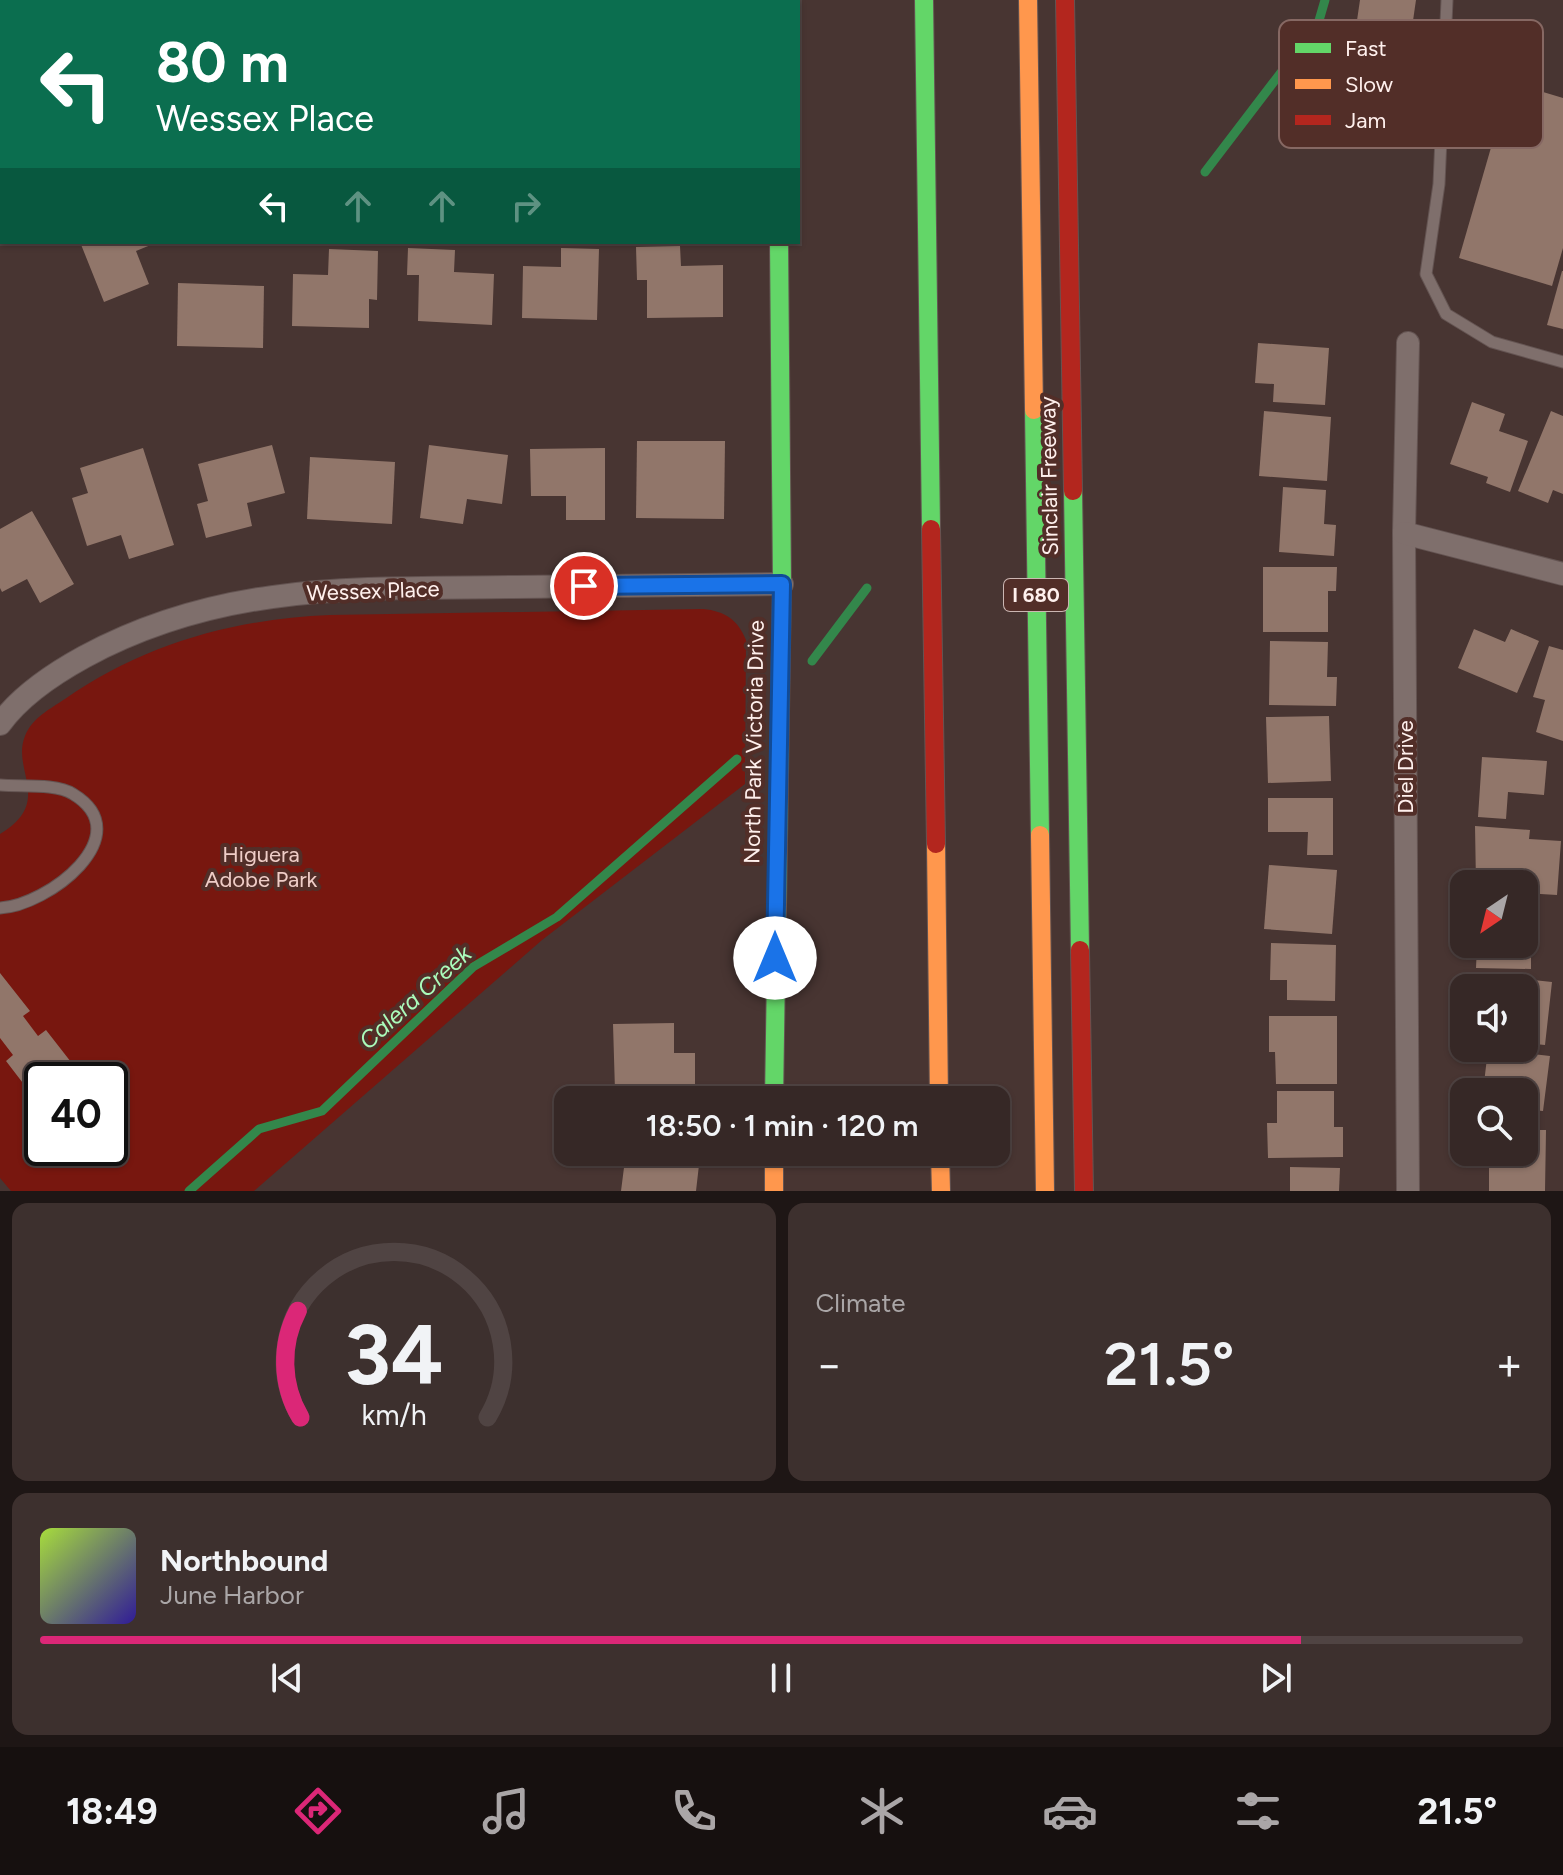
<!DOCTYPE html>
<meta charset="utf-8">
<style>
:root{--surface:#362826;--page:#3d302e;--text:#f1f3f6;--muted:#aaa6a7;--line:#504443;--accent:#db2777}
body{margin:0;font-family:Figtree,sans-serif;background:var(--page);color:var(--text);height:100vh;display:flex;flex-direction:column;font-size:30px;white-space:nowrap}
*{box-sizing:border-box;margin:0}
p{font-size:26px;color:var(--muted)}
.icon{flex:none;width:44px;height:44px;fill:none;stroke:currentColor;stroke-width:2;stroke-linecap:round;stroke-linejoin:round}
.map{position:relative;height:1191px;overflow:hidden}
.sheet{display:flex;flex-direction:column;gap:12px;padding:12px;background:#1e1615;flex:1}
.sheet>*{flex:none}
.top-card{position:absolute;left:0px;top:0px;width:800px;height:244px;box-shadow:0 2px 6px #0004,0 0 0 2px var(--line);background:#0b6e4f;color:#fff;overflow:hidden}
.needle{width:52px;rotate:215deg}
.fabs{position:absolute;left:1450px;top:870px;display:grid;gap:16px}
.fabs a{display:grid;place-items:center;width:88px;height:88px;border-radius:16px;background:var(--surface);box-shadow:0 2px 6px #0004,0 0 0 2px var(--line);font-size:40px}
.speed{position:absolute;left:24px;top:1062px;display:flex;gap:16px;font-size:40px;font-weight:700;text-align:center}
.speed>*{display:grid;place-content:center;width:104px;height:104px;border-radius:50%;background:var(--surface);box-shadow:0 2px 6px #0004,0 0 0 2px var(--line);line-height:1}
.speed .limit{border:4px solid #111;border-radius:12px;background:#fff;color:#111}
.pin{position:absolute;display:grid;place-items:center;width:68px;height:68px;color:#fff;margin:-34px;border:4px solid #fff;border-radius:50%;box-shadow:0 2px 8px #0007}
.me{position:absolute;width:88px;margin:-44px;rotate:0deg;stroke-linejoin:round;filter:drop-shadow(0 0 6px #0008)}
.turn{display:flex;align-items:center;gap:28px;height:168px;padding:0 24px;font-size:36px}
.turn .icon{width:104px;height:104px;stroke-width:2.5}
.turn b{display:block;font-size:56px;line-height:68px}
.lanes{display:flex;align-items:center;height:76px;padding:0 24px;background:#0003;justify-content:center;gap:40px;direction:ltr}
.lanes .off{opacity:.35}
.big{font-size:60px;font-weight:600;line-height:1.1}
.sheet .tile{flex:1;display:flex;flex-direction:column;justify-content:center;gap:12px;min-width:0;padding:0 28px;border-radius:16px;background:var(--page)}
.sheet .dial{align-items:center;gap:0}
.dial svg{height:208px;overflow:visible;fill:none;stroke:var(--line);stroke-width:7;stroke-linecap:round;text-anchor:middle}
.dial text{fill:var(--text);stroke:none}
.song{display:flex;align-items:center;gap:24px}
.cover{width:96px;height:96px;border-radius:12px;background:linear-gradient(135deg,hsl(80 70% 55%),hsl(250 70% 35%))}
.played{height:8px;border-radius:4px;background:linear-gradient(90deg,var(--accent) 85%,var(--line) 85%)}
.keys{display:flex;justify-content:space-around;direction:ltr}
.heat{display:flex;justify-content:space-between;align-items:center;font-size:44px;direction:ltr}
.sheet .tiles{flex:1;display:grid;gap:12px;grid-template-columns:1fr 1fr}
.tile:last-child{grid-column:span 2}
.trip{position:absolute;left:554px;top:1086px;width:456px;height:80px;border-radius:16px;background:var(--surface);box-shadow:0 2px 6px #0004,0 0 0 2px var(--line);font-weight:600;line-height:80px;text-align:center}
.tabs{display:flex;height:128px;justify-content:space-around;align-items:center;background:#16100f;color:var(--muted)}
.tabs .icon{width:56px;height:56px}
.tabs .current{color:var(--accent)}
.tabs b{font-size:36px;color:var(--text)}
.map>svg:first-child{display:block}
.green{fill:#78170f;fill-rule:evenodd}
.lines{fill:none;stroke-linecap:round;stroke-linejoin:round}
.stream{stroke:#33874b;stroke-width:9}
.building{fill:#91766a}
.lane-casing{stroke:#645452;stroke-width:13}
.street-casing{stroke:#645452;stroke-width:24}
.fast-casing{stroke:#645452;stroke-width:20}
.slow-casing{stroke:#645452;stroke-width:20}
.jam-casing{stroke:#645452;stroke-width:20}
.lane{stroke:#7f6f6c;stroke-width:11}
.street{stroke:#7f6f6c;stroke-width:22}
.fast{stroke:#63d668;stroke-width:18}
.slow{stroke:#ff974d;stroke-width:18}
.jam{stroke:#b3261e;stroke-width:18}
.route-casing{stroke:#114b97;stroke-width:20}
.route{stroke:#1a73e8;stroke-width:14}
.labels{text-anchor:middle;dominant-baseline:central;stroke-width:8;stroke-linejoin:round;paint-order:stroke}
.shield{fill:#522e28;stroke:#cbb6b2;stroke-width:2}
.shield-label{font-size:20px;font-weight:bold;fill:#fff0ed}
.street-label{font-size:22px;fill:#fff0ed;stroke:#522e28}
.park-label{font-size:22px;fill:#efcdc7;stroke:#522e28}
.water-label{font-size:24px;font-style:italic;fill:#aafbbb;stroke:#522e28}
.key{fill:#522e28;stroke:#866863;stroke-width:2}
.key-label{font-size:22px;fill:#fff0ed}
</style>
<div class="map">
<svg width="1563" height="1191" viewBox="0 0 1563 1191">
<rect width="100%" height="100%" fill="#483532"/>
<path class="green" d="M703 609C725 611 738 620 746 640L745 784 542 940 254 1191H11L0 1178V834C54 802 11 770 25 736 32 718 50 709 65 699 144 644 234 619 330 615ZM42 1080H110V1148H42Z"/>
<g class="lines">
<g class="stream">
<polyline points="1205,172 1318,24 1325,0"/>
<polyline points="812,661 867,588"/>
<polyline points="189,1191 259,1129 322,1111 473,967 557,917 737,759"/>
</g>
</g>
<g class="building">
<polygon points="1360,0 1416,0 1406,69 1351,61"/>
<polygon points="1510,82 1563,98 1563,248 1552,286 1459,258"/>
<polygon points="80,242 158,242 136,251 149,284 104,302"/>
<polygon points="680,246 681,266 723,265 723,317 647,318 647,280 637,280 636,247"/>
<polygon points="408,248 455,250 454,272 494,274 492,325 418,321 419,275 407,275"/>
<polygon points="561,248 599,249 597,320 522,318 523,266 561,267"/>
<polygon points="329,249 378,251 377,300 369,299 369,328 292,326 293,274 328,275"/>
<polygon points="1562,271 1563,271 1563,329 1547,325"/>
<polygon points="178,283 264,286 263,348 177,346"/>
<polygon points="1258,343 1329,348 1325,405 1273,402 1274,384 1255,383"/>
<polygon points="1472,402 1505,414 1499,431 1528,441 1510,492 1486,483 1488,477 1450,464"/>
<polygon points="1264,411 1331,417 1327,481 1259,476"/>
<polygon points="1551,411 1563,416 1563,494 1553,490 1548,503 1518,491"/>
<polygon points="637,441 725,441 724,519 636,518"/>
<polygon points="272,445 285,493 247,503 252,526 206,538 197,504 208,501 198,464"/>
<polygon points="429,445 508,455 502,504 467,499 463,524 420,518"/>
<polygon points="143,448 174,545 129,559 121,535 87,546 72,498 88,493 80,468"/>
<polygon points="605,448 605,520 566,520 566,496 531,496 530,449"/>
<polygon points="310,457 395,462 392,524 307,519"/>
<polygon points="1283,487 1326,490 1324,524 1336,525 1334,556 1279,552"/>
<polygon points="32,511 74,584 40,603 27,579 2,592 0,588 0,529"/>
<polygon points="1263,567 1337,567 1336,591 1328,591 1328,632 1263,632"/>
<polygon points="1474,629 1505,642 1511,629 1539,641 1517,693 1458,668"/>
<polygon points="1270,641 1328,642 1327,677 1337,677 1336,706 1269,705"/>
<polygon points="1549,646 1563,650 1563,741 1536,732 1545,700 1533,697"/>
<polygon points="1329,716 1331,781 1268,783 1266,717"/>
<polygon points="1482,757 1547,761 1544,795 1508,792 1506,819 1478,817"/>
<polygon points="1268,798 1333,798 1333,855 1307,855 1308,832 1268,832"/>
<polygon points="1475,826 1530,830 1529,839 1561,841 1557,895 1524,893 1524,884 1476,884"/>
<polygon points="1269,865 1337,870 1332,934 1264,929"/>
<polygon points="1524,902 1531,902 1531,969 1476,968 1477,944 1524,944"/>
<polygon points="1271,943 1336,945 1335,1001 1287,1000 1287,980 1270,980"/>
<polygon points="0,973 30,1011 23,1016 38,1036 46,1030 85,1080 42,1080 42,1108 6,1061 13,1055 0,1038"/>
<polygon points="1479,974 1552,982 1545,1045 1524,1043 1524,988 1478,988"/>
<polygon points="1269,1016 1337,1016 1337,1084 1276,1084 1275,1052 1269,1052"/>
<polygon points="674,1023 674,1053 695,1053 695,1090 615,1091 613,1024"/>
<polygon points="1488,1049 1550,1056 1543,1111 1531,1110 1530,1124 1524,1123 1524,1092 1483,1092"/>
<polygon points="1277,1091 1334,1091 1334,1127 1343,1127 1343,1157 1268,1158 1267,1123 1277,1123"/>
<polygon points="1524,1130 1546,1130 1545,1191 1489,1191 1489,1161 1479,1160 1479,1152 1524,1152"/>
<polygon points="626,1152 670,1152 669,1161 699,1165 696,1191 621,1191"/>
<polygon points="1290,1167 1340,1168 1339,1191 1290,1191"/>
</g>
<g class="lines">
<g class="lane-casing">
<g id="lane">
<polyline points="1447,0 1439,184 1426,274 1446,314 1492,342 1563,362"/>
<path d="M0 785C20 787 56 783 73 794 141 835 47 906 0 908"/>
</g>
</g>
<g class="street-casing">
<g id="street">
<polyline points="1408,343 1404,533 1408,1191"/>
<polyline points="1404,533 1563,574"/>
<path d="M0 724C21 695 53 674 84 657 224 581 361 589 515 587 604 586 693 585 782 584"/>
</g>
</g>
<g class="fast-casing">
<g id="fast">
<polyline points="778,0 778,2"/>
<polyline points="924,0 931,529"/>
<polyline points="1034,410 1040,835"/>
<polyline points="1073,491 1080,950"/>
<polyline points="774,1100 782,584 779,242"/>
</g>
</g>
<g class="slow-casing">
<g id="slow">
<polyline points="1028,0 1034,410"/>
<polyline points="1040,835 1045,1191"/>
<polyline points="936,844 939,1100"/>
<polyline points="774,1152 774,1191"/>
<polyline points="940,1152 941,1191"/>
</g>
</g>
<g class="jam-casing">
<g id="jam">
<polyline points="1065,0 1073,491"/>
<polyline points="931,529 936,844"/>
<polyline points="1080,950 1084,1191"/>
</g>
</g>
<use href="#lane" class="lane"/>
<use href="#street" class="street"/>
<use href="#fast" class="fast"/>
<use href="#slow" class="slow"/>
<use href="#jam" class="jam"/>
</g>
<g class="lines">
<g class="route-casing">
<polyline id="route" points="584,586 782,584 775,958"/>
</g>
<use href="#route" class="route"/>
</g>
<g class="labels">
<rect class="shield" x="1004" y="579" width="64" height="32" rx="6"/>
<g class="shield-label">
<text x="1036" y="595">I 680</text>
</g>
<g class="street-label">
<text transform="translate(1049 476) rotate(-91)">Sinclair Freeway</text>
<text transform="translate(373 591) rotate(-2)">Wessex Place</text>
<text transform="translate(754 742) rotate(-89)">North Park Victoria Drive</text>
<text transform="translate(1405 767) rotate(-90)">Diel Drive</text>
</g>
<g class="park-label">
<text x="261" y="854">Higuera<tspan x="261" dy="25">Adobe Park</tspan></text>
</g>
<g class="water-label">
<text transform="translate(415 997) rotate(-42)">Calera Creek</text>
</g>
</g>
<rect x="1279" y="20" width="264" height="128" rx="12" class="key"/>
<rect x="1295" y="43" width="36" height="10" fill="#63d668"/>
<rect x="1295" y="79" width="36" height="10" fill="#ff974d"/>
<rect x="1295" y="115" width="36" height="10" fill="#b3261e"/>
<g class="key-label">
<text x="1345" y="56">Fast</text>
<text x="1345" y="92">Slow</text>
<text x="1345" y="128">Jam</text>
</g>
</svg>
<div class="fabs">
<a><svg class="needle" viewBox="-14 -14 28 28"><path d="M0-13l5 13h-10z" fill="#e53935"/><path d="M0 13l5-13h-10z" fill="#aaa6a7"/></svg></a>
<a><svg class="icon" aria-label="sound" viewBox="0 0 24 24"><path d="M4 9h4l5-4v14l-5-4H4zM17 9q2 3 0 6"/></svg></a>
<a><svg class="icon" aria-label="search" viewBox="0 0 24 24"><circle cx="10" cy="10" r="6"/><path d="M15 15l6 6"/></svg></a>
</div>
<div class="speed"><div class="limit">40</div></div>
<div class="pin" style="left:584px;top:586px;background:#d93025"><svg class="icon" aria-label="arrive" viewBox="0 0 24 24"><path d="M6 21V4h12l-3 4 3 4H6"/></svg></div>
<svg class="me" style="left:775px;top:958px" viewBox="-20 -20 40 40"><circle r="19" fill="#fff"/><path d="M0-13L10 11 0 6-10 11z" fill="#1a73e8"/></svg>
<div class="trip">18:50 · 1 min · 120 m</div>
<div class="top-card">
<div class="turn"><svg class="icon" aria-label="left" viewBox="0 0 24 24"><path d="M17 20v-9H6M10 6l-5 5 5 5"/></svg><div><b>80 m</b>Wessex Place</div></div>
<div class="lanes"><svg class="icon" aria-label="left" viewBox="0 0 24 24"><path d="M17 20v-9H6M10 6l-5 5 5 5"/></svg><svg class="icon off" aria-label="ahead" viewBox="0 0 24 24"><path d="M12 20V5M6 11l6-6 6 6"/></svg><svg class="icon off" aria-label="ahead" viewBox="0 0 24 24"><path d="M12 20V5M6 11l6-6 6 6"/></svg><svg class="icon off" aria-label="right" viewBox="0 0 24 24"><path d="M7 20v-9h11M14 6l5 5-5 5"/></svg></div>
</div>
</div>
<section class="sheet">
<div class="tiles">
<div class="tile dial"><svg viewBox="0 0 100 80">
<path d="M14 69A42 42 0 1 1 86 69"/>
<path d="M14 69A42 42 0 0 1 13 28" stroke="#db2777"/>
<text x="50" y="56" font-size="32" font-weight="700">34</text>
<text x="50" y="72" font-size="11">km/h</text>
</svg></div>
<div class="tile"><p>Climate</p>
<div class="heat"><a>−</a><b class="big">21.5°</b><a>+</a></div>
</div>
<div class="tile">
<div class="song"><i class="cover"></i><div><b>Northbound</b><p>June Harbor</p></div></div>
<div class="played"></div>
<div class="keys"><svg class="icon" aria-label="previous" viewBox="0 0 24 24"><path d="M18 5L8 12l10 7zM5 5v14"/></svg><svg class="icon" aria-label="pause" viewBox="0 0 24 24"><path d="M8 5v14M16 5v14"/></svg><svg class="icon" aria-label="next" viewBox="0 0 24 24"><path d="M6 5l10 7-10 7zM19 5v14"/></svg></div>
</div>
</div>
</section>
<nav class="tabs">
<b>18:49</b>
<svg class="icon current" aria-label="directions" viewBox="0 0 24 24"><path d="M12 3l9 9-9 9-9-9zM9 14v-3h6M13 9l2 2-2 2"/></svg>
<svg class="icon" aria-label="music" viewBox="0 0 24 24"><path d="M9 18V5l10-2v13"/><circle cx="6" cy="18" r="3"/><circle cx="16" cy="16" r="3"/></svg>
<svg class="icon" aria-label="phone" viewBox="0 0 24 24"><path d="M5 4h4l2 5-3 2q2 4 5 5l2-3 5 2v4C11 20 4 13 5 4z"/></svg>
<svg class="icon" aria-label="climate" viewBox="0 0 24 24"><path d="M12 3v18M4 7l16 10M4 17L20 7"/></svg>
<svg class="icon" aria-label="car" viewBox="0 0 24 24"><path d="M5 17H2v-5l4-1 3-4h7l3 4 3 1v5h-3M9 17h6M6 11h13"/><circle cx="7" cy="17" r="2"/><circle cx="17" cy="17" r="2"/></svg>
<svg class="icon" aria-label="filters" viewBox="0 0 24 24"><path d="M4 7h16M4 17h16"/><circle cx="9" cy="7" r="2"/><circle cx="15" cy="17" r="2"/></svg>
<b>21.5°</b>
</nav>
